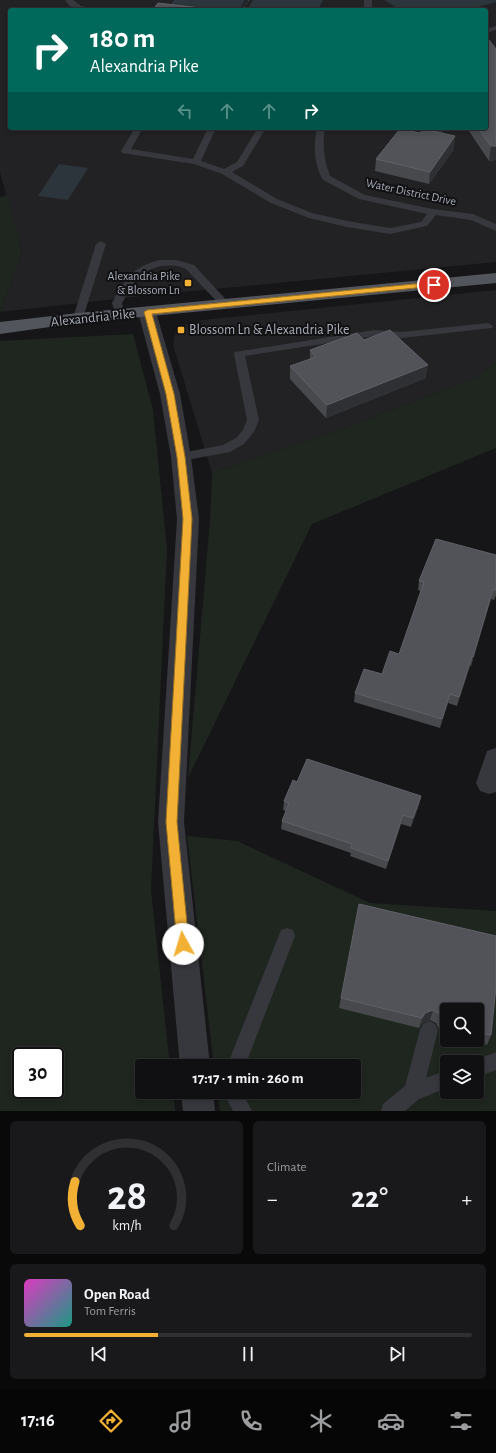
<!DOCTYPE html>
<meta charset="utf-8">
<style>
:root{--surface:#101012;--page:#19191b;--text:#f1f3f6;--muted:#9c9d9f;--line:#303032;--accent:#f2b134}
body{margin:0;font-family:"Alegreya Sans",sans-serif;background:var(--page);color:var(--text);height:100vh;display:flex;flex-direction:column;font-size:15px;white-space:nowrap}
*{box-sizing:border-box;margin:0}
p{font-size:13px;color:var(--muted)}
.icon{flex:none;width:22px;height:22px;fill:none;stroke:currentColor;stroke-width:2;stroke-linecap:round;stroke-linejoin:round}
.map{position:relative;height:1111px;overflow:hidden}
.side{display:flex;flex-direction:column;gap:10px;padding:10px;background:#09090a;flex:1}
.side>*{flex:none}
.guide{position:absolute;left:8px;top:8px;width:480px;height:122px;border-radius:4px;box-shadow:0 2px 6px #0003,0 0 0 1px var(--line);background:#00695c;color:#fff;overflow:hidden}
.buttons{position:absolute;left:440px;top:1003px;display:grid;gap:8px}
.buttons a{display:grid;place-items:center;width:44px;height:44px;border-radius:4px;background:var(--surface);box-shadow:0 2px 6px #0003,0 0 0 1px var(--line);font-size:20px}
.speed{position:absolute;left:12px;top:1047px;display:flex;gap:8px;font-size:20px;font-weight:700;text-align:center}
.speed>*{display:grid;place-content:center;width:52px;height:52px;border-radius:50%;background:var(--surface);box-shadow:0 2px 6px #0003,0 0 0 1px var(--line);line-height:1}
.speed .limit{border:2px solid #111;border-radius:6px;background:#fff;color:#111}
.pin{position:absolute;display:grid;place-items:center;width:34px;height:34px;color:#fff;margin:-17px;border:2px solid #fff;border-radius:50%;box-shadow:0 1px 4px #0007}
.me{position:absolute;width:44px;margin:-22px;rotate:354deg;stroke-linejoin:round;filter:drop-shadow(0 0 3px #0008)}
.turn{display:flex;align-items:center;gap:14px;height:84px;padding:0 16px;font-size:18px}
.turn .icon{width:52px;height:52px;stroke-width:2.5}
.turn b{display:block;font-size:28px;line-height:34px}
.lanes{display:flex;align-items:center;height:38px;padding:0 16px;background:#0003;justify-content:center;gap:20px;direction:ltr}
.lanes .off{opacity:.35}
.big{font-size:30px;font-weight:700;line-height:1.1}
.side .card{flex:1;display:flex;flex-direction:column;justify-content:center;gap:6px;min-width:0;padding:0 14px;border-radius:6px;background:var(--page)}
.side .dial{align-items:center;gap:0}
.dial svg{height:104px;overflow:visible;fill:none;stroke:var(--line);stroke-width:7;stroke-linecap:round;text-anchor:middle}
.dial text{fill:var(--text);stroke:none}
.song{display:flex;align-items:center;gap:12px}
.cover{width:48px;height:48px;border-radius:6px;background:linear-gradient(135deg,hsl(310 70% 55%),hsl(170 70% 35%))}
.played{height:4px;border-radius:2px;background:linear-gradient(90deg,var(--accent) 30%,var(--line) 30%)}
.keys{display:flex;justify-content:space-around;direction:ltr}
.heat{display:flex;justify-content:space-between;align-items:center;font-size:22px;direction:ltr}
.side .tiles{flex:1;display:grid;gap:10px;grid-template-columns:1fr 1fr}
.card:last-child{grid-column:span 2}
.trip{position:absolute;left:135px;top:1059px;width:226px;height:40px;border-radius:4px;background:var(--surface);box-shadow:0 2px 6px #0003,0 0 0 1px var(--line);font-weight:700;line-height:40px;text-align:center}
.dock{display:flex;height:64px;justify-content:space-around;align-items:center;background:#060607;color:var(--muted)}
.dock .icon{width:28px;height:28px}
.dock .on{color:var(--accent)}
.dock b{font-size:18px;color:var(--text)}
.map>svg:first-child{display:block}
.built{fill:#222225;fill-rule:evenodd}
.green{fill:#1e261f;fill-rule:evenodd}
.water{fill:#2c353c}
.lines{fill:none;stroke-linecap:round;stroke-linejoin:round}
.path{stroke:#3d3f44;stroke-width:1.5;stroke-dasharray:1.5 2;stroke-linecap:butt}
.lane{fill:#37383d;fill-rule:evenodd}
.street{fill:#37383d;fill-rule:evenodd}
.primary{fill:#53555c;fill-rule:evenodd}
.wall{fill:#47494d}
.shaded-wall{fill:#2f3033}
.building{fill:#525359;stroke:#5f6168}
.route{fill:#f2b134;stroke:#9d7322}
.poi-dot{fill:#f2b134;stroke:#111113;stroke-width:1.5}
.labels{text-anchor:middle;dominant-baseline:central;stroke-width:4;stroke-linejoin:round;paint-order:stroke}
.far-street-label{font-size:12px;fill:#a8adb8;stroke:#111113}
.far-poi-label{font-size:12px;fill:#a8adb8;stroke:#111113;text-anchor:end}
.street-label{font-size:14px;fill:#a8adb8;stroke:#111113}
.poi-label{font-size:14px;fill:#a8adb8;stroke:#111113;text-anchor:start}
</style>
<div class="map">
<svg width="496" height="1111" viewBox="0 0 496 1111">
<rect width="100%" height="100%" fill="#161618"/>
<g class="built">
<path d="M0 0H496V262L151 295 0 312 22 252 0 172ZM10 10H486V128H10Z"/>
<polygon points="496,290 496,363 475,378 336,431 212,473 173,345 176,331 185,325 202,320"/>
</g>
<g class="green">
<polygon points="7,195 22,252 0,312 0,197"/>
<path d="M133 334 153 410 167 549 151 890 170 1066H142V1092H173L175 1111H0V341ZM21 1056H55V1090H21Z"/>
<polygon points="496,363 496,448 312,524 188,778 210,520 212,473 336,431 475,378"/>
<path d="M187 836 237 841 370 903 496 911V1111H220L218 1092H354V1066H214ZM447 1010H477V1040H447ZM447 1062H477V1092H447Z"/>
</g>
<g class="water">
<polygon points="174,0 245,0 239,10 168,9"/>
<polygon points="253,0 323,0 318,10 247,10"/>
<polygon points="384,0 496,0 496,2 467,10 400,10"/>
<polygon points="59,164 88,168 68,200 38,196"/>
</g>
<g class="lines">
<polyline class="path" points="242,10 249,0"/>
<g class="lane">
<path d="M65 0H73L81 6 95 8 96 10C83 10 72 12 65 0Z"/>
<rect x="364" y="0" width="8" height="10"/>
<polygon points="108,8 150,8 154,10 107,10"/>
<polygon points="496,26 496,30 486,33 486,29"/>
<path d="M135 128H143L131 149 193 159 208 128H216L201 161 224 169 237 162 257 129H263L264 131 243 166 232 172 277 199 312 213 347 221 390 228 421 222 427 214 359 199 323 180C314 165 313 145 317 128H325C322 145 324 160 330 176L365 195 433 209 473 214 496 224V231L471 220 436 215 427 226 390 234 347 227 309 218 271 203 222 174 194 164 122 153 121 151Z"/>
<polygon points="432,128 440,128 448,140 447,142 441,142"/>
<polygon points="101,241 106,244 83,318 78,321 74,320 73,318 96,244"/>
<path d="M160 260H176L194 265 231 305 230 307H222L186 269C171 262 149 266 137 279 131 285 127 295 122 303L125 315 124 317H116L112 303C125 279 132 267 160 260Z"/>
<polygon points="488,323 493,326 492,328 402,338 374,336 245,356 259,420 254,432 244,444 230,452 181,461 177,460 175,457 177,454 181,453 223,445 236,438 243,430 247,420 234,354 235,352 374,330 402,332"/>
<polygon points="287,928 293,930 295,936 245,1066 227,1066 281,930"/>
<polygon points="429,1021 435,1024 438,1030 426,1078 447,1070 447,1088 419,1099 405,1111 381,1111 383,1104 405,1086 420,1030 423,1024"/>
<polygon points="496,1052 496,1070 477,1077 477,1062 471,1062"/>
<polygon points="223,1092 242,1092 252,1111 233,1111"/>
</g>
<g class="street">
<polygon points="147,307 153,308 156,312 180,394 191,457 199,519 184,822 210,1066 180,1066 158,822 177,519 171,457 160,394 138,312 141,308"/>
<polygon points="496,748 496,792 489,794 480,791 476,783 487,751"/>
<polygon points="181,1092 213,1092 215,1111 183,1111"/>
</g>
<polygon class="primary" points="496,273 496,283 78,323 0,334 0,322 78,313"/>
</g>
<g class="wall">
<polygon points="467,128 486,128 496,160 489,161"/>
<polygon points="420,133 454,149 429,184 375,171 376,159"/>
<polygon points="364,340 426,378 326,418 290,379 290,366 310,359 310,350"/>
<polygon points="496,555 496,595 494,600 491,599 471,666 470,666 457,706 448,703 440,728 354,702 355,693 382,674 399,654 421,591 418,590 419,581"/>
<polygon points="297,782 421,796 419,805 411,827 401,824 386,869 350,856 351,853 281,829 282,821 286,811 283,810 284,801"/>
<polygon points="359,904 496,936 496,987 491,1035 487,1045 468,1040 477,1040 477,1010 447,1010 447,1035 439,1033 439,1029 436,1023 430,1020 422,1023 419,1028 339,1008"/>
</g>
<g class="shaded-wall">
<polygon points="455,136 454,149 429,184 430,172"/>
<polygon points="491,146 496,146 496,160 489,161"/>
<polygon points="428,365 426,378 326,418 327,405"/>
<polygon points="493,589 491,599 471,666 473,657"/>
<polygon points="472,656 470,666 457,706 459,697"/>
<polygon points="450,694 448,703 440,728 442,719"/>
<polygon points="421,796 419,805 411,827 413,818"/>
<polygon points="403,815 401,824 386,869 388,861"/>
<polygon points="433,1010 430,1020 422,1023 419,1028 422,1018 425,1013"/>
</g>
<g class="building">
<polygon points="158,3 218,10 153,10"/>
<polygon points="486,36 496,49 496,146 491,146 478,128 486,128"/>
<polygon points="400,129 420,133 423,129 455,136 430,172 376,159"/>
<polygon points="390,330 428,365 327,405 290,366 316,357 310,350 357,333 364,340"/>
<polygon points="436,539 496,555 496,590 493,589 473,657 472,656 459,697 450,694 442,719 355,693 364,669 382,674 390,651 399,654 424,582 419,581"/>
<polygon points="307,759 421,796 413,818 403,815 388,861 351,848 352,844 282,821 289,803 284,801 293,780 297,782"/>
<polygon points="359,904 496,936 496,987 491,1035 477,1032 477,1010 447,1010 447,1024 442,1023 443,1020 440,1014 433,1010 425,1013 422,1018 341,998"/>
</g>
<polygon class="route" points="434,282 437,285 436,286 152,314 174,394 185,457 192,519 177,822 189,944 187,948 183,950 179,948 177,944 166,822 183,519 177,457 166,394 144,312 147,310"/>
<g class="poi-dot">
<rect x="184" y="279" width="8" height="8" rx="2"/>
<rect x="177" y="326" width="8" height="8" rx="2"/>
</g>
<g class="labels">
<g class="far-street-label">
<text transform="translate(411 192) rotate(12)">Water District Drive</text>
</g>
<g class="far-poi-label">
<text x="180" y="276">Alexandria Pike<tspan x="180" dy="14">&amp; Blossom Ln</tspan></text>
</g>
<g class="street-label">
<text transform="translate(93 318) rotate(-6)">Alexandria Pike</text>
</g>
<g class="poi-label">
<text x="189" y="330">Blossom Ln &amp; Alexandria Pike</text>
</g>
</g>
</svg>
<div class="buttons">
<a><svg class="icon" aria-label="search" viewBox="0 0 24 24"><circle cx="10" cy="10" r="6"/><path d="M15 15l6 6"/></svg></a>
<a><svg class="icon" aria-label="layers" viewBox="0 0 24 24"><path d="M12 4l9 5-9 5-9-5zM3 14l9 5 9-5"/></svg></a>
</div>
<div class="speed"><div class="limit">30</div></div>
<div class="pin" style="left:434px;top:285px;background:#d93025"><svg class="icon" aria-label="arrive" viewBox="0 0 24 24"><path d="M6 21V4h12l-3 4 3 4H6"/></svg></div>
<svg class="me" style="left:183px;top:944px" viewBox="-20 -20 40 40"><circle r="19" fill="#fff"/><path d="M0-13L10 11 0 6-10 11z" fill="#f2b134"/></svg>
<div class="trip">17:17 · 1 min · 260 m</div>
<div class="guide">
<div class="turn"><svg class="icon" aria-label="right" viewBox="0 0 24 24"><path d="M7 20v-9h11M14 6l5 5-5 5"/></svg><div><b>180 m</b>Alexandria Pike</div></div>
<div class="lanes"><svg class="icon off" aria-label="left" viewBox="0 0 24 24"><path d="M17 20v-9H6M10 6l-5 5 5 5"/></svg><svg class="icon off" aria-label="ahead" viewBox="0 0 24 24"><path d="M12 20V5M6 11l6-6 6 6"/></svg><svg class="icon off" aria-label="ahead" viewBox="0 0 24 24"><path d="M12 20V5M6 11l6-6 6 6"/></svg><svg class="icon" aria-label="right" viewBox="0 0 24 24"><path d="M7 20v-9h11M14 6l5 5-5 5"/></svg></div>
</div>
</div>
<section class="side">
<div class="tiles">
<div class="card dial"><svg viewBox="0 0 100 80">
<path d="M14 69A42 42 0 1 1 86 69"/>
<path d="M14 69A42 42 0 0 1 10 35" stroke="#f2b134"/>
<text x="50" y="56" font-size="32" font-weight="700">28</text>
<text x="50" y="72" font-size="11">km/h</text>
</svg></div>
<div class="card"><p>Climate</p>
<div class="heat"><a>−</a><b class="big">22°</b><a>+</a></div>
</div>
<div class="card">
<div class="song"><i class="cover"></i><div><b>Open Road</b><p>Tom Ferris</p></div></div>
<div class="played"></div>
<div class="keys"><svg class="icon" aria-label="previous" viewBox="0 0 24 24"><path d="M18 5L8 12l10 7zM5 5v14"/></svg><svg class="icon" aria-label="pause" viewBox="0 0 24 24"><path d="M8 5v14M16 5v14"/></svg><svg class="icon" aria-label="next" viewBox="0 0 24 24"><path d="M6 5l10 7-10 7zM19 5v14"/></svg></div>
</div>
</div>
</section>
<nav class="dock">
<b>17:16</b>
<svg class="icon on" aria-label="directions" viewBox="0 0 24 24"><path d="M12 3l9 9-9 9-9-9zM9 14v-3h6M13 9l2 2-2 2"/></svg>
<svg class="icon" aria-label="music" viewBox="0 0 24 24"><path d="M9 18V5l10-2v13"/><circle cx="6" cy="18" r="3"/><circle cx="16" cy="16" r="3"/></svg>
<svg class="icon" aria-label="phone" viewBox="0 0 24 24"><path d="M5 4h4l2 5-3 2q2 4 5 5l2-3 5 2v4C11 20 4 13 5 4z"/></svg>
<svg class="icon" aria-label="climate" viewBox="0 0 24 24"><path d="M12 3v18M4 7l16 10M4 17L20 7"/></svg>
<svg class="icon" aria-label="car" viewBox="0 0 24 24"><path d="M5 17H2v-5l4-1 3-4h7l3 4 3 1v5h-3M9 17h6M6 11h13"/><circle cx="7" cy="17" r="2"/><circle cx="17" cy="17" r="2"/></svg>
<svg class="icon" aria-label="filters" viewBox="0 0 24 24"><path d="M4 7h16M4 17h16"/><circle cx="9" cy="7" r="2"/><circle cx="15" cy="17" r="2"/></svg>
</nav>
